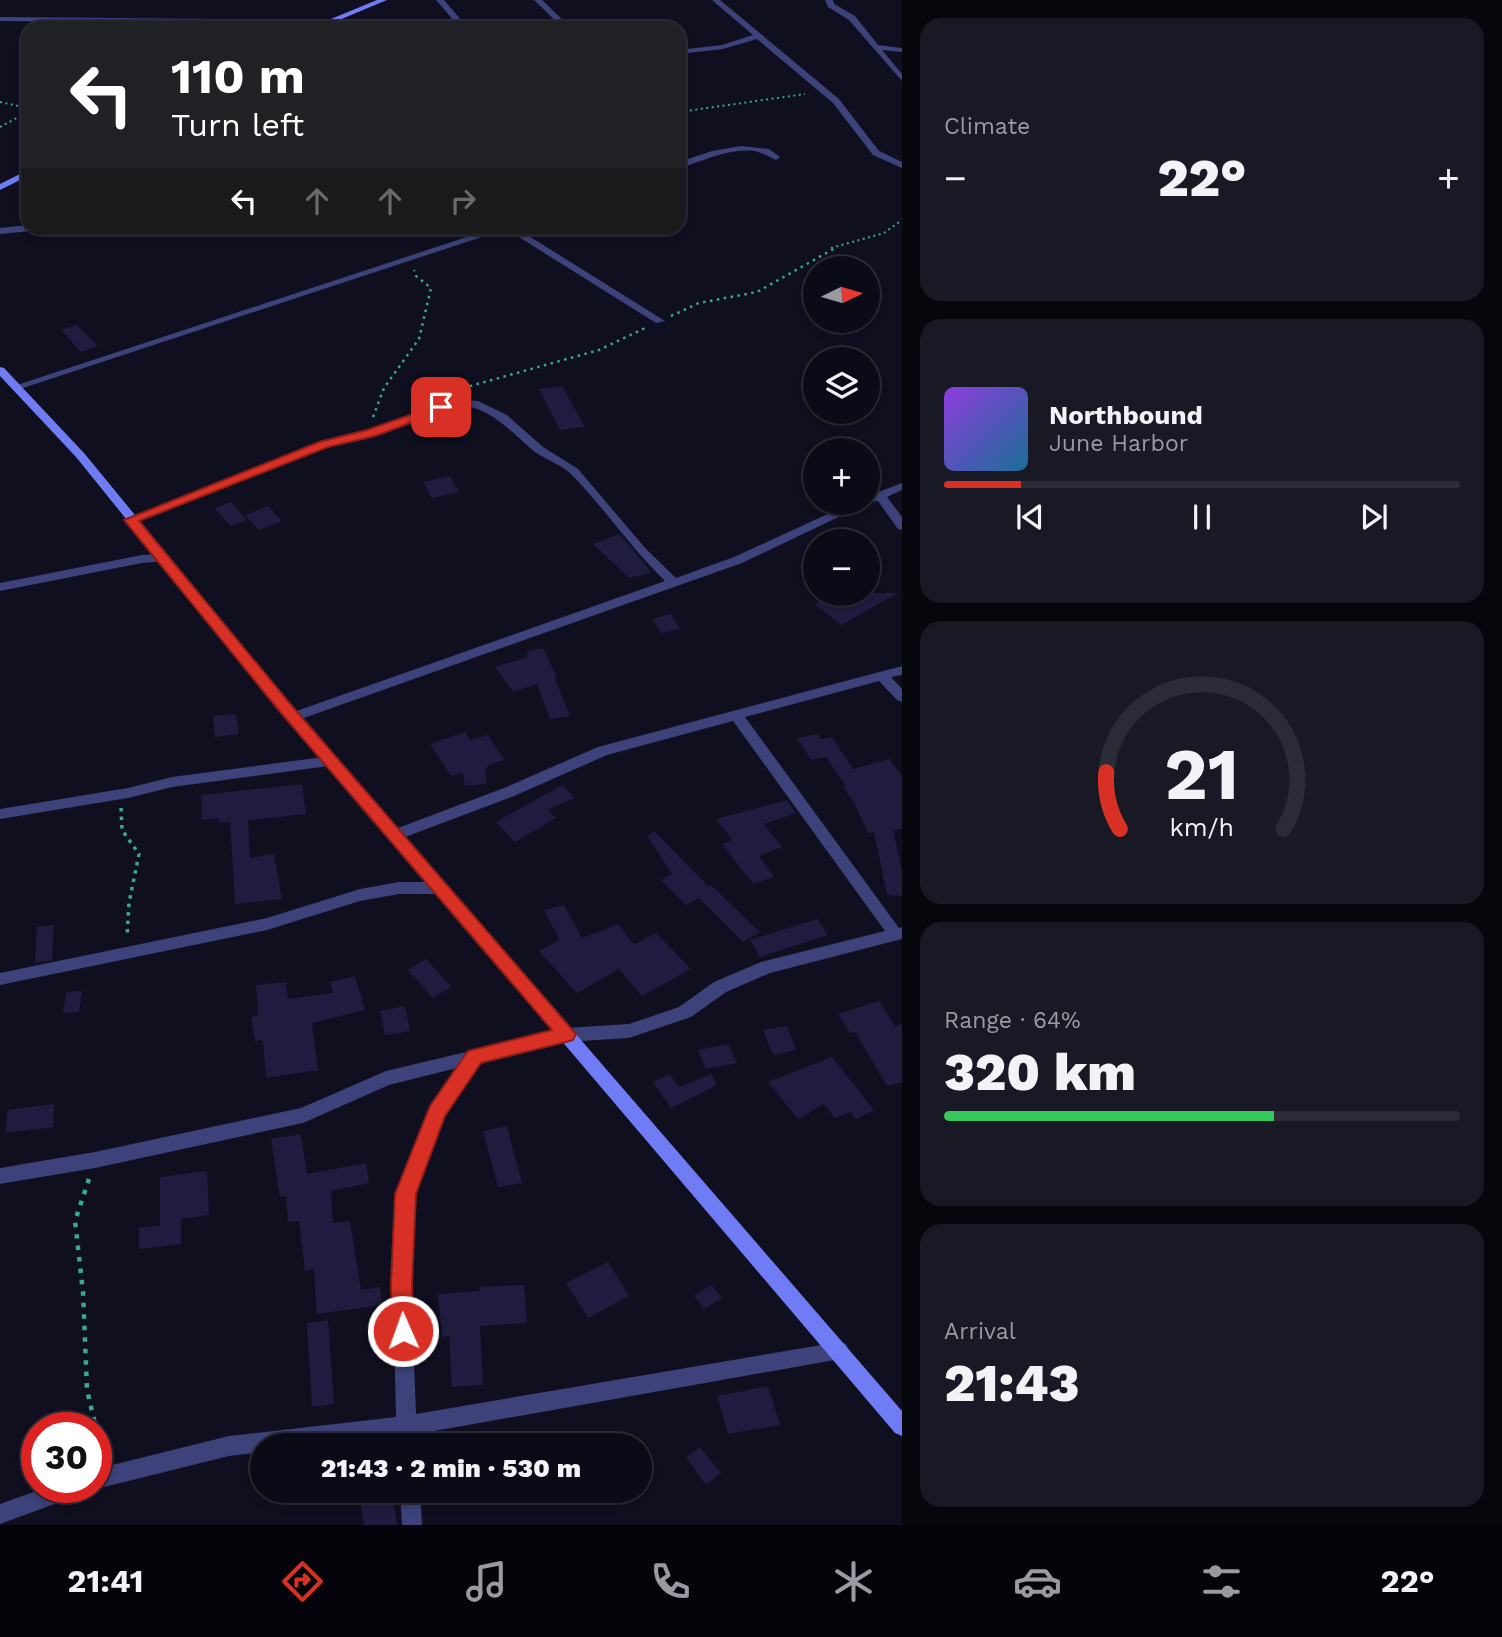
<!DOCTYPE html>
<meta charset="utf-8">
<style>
:root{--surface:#0b0b18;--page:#191925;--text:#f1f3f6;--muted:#9a9ba2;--line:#2b2b37;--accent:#d93025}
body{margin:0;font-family:"Work Sans",sans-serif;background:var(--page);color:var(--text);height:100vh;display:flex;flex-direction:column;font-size:26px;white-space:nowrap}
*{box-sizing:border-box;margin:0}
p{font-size:23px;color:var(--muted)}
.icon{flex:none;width:38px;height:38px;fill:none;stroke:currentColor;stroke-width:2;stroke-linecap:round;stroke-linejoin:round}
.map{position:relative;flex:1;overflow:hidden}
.side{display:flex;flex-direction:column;gap:18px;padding:18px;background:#06060d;width:600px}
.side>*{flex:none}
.top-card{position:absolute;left:21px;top:21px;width:665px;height:214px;border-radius:21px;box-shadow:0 4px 10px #0003,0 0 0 2px var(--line);background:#202124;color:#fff;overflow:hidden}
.needle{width:46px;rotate:85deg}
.fabs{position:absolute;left:803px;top:256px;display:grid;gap:14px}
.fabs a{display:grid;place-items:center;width:77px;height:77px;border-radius:50%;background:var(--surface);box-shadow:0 4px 10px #0003,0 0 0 2px var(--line);font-size:35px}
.speed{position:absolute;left:21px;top:1412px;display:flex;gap:14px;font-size:35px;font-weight:700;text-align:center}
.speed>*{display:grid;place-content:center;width:91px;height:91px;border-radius:50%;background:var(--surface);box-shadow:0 4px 10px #0003,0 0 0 2px var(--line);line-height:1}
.speed .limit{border:10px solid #d22;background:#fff;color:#111}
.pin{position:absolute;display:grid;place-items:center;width:60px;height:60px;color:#fff;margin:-30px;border-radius:14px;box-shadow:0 4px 10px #0006}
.me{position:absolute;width:77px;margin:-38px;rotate:358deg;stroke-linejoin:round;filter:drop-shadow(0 0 5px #0008)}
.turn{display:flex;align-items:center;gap:24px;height:147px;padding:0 35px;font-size:32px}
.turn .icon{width:91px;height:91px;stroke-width:2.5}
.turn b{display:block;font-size:49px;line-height:60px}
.lanes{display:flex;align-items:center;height:66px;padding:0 35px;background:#0003;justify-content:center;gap:35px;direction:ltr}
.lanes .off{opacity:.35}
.big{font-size:52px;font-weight:800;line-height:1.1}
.side .tile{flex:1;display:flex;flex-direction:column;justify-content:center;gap:10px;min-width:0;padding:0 24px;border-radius:21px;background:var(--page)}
.side .dial{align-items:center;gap:0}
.dial svg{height:182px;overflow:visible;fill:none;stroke:var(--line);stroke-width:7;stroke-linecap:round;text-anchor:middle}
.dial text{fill:var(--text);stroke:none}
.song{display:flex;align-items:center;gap:21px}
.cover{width:84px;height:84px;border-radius:10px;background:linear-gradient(135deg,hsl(270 70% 55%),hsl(200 70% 35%))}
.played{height:7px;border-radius:4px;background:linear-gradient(90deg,var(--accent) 15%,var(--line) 15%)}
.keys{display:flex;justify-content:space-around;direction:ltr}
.heat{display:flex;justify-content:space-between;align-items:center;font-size:38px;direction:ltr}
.charge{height:10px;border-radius:5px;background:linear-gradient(90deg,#34c759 64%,var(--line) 0)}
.trip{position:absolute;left:250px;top:1433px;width:402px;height:70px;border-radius:35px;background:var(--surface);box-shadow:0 4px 10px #0003,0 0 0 2px var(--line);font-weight:800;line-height:70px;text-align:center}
.tabs{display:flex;height:112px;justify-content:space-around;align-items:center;background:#04040a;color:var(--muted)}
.tabs .icon{width:49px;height:49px}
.tabs .selected{color:var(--accent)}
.tabs b{font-size:32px;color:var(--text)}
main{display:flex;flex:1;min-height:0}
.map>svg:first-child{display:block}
.building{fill:#1f1c3f}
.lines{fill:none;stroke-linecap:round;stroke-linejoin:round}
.path-far3{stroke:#37a995;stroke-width:2;stroke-dasharray:2 3.5;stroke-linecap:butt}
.path-far2{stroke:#37a995;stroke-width:2.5;stroke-dasharray:2.5 4.5;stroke-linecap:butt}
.path-far1{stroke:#37a995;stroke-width:3.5;stroke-dasharray:3.5 5;stroke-linecap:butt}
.path{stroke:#37a995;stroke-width:4.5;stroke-dasharray:4.5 7;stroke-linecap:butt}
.street{fill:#3d427b;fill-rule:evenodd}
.secondary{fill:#6f7cf4;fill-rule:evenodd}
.route{fill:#d93025;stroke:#8d1f18;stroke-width:2}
</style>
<main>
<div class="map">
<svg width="902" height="1525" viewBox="0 0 902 1525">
<rect width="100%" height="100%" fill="#0f0f20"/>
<g class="building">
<polygon points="77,325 98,346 81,352 61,330"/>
<polygon points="562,386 585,427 560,430 539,389"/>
<polygon points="450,476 459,492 432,498 423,482"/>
<polygon points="231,502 247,520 231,526 214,508"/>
<polygon points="268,506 282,521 259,530 245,515"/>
<polygon points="619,534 645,564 651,573 629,578 593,544"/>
<polygon points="836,593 898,593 841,625 814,604"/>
<polygon points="671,614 680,629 661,633 652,619"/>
<polygon points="543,648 557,678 555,679 570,716 550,719 537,684 513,692 495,667 528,657 526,652"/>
<polygon points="236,714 239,734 215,737 213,716"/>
<polygon points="465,732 471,740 488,735 504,760 487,765 488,768 485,769 487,784 465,786 463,772 451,776 430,744"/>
<polygon points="818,734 821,739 832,737 853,769 889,759 902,776 902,829 893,830 902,871 902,896 887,895 874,832 868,833 854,802 843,787 846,786 826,757 811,760 797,738"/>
<polygon points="302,784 306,814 248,820 250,858 274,854 282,899 235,904 230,822 219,823 218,818 202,820 201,795"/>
<polygon points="562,785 574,798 548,810 556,818 515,842 496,822"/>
<polygon points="787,800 796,813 764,824 782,847 759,856 774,877 753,884 722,844 732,840 716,819"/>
<polygon points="654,831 708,886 711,885 760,932 743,942 699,898 686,905 661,880 672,874 647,836"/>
<polygon points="564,905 582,938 619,924 631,942 636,944 656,933 691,969 642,996 619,969 577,993 539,951 560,940 544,910"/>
<polygon points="817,919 828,935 760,957 750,940"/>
<polygon points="54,925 52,960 35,963 37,927"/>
<polygon points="426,959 451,987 433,998 408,970"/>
<polygon points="355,976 365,1010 312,1023 318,1070 266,1078 263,1040 255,1041 251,1017 258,1015 256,985 286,982 288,999 333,993 330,982"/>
<polygon points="82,991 79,1012 63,1013 66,992"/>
<polygon points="879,1001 895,1026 902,1024 902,1082 887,1086 855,1032 850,1033 838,1014"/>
<polygon points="405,1006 410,1031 385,1035 380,1011"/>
<polygon points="787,1026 796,1050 773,1055 763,1030"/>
<polygon points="728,1044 737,1063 706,1069 698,1050"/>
<polygon points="832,1057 874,1110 856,1119 851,1112 835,1118 824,1104 798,1119 768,1082"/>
<polygon points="670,1074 679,1087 711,1074 717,1085 671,1108 653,1082"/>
<polygon points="54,1104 53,1127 6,1133 7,1110"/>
<polygon points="507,1126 522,1183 498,1187 483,1131"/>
<polygon points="301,1134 307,1174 366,1163 369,1183 331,1191 333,1223 350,1221 361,1290 380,1287 382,1305 317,1314 314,1269 305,1271 299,1221 288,1222 286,1196 280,1197 271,1139"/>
<polygon points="207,1171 209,1215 181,1219 181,1244 139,1249 139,1228 160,1225 160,1177"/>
<polygon points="608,1262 629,1296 588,1318 566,1283"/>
<polygon points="524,1285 527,1323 480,1326 483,1385 452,1387 449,1336 442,1337 438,1294 480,1291 479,1287"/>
<polygon points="712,1285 722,1298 704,1309 694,1295"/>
<polygon points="328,1320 334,1404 312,1407 307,1323"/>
<polygon points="768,1386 780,1425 728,1434 717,1396"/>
<polygon points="700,1447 721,1473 706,1485 686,1457"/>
<polygon points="359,1491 392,1491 397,1525 364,1525"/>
</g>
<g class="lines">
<g class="path-far3">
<polyline points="0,102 28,108"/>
<polyline points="679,112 805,94"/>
<polyline points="0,127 28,112"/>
<polyline points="831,248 884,233 902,220"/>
</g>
<g class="path-far2">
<polyline points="671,316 699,303 757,292 837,247"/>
<polyline points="463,388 599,350 645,328"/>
<polyline points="421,401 420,397 438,393"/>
<polyline points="373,417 384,388 419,339 431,288 416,276 414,270"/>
</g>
<polyline class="path-far1" points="121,808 122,830 139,854 129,903 127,937"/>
<g class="path">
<polyline points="89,1179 75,1221 83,1292 87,1390 96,1428"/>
<polyline points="96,1430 103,1459"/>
</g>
<g class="street">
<polygon points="436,0 444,0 468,28 460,28"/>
<polygon points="534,0 542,0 571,28 563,28"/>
<polygon points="712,0 720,0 839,99 879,151 902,162 902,168 873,155 833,103 757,39 723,49 679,54 679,50 722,45 753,35"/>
<polygon points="825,0 833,0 834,4 855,16 878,45 902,48 902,52 882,50 902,74 902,81 849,20 828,7"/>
<polygon points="0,17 325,20 329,22 325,24 0,21"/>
<path d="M741 146 769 149 780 157 776 160C769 157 763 153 755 151 729 148 704 161 679 168V162L712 151Z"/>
<polygon points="28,225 28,228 36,228 31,231 0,234 0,228"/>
<polygon points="494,228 516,228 665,321 656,323 506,229 20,389 16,390 11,387"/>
<path d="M457 399 478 401 507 415 543 447 578 469 646 549 676 578 734 557 854 502H868V496L902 483V490L887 497 902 517V530L898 529 878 501 870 502 742 563 298 720H288L286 717 288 714 665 581C631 548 605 509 572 475 562 465 547 460 535 452 510 432 492 407 458 405L375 435 327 447 135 523 131 524 125 520 319 443 367 431Z"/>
<polygon points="163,554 169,558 167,561 142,563 0,591 0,583 142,555"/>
<polygon points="902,666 902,675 891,677 902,689 902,702 897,700 879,681 745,717 899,928 902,927 902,939 770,973 726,992 691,1017 629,1038 566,1042 479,1063 444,1116 415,1194 411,1284 416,1414 839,1342 846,1344 849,1351 846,1358 417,1434 417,1446 397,1446 397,1437 322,1446 262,1446 262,1452 229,1456 96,1489 92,1488 96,1488 96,1469 229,1436 396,1417 393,1284 397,1194 431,1107 457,1068 389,1085 303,1123 95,1168 0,1184 0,1168 95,1152 301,1108 386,1071 566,1028 629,1024 679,1007 714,982 761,962 885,931 733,721 607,755 514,796 400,839 390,839 388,835 390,831 504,788 598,747"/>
<polygon points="331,756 336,757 338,761 336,765 172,787 128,798 0,819 0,809 128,788 172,777"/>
<polygon points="399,882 440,882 445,884 448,888 445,892 440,894 399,894 360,901 267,930 0,985 0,973 267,918 360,889"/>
<polygon points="45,1488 82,1488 79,1495 0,1524 0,1504"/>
<polygon points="400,1491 420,1491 422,1525 402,1525"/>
</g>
<g class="secondary">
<polygon points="377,0 387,0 320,28 309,28"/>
<polygon points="28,170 28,176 0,190 0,184"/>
<polygon points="0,367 4,368 84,453 292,706 902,1411 902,1436 895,1433 282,712 76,457 0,376"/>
</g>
</g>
<polygon class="route" points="441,404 447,407 446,410 375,436 328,447 139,521 292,706 576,1034 573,1040 566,1042 481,1063 445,1116 416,1194 412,1284 414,1331 411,1339 403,1342 395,1339 392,1331 391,1284 395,1194 430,1106 468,1051 552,1030 281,713 124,520 319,442 367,430"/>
</svg>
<div class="fabs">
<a><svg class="needle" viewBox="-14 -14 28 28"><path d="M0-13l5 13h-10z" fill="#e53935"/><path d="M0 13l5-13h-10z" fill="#9a9ba2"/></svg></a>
<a><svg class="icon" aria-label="layers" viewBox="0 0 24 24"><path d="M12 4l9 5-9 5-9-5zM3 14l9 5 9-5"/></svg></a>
<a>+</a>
<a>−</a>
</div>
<div class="speed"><div class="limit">30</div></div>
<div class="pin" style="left:441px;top:407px;background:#d93025"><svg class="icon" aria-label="arrive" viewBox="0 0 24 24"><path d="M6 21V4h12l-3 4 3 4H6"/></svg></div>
<svg class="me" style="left:403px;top:1331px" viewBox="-20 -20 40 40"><circle r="17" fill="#d93025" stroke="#fff" stroke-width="3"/><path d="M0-11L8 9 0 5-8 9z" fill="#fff"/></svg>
<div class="trip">21:43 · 2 min · 530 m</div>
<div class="top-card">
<div class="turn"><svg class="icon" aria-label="left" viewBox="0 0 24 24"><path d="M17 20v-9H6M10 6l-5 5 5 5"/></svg><div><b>110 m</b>Turn left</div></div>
<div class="lanes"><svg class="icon" aria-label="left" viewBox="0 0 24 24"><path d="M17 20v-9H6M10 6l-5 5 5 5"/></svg><svg class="icon off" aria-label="ahead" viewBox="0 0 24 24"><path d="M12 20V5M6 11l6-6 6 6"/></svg><svg class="icon off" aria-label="ahead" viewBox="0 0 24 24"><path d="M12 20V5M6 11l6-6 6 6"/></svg><svg class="icon off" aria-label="right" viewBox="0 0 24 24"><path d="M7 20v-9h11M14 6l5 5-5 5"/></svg></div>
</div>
</div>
<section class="side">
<div class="tile"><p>Climate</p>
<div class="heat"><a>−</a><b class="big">22°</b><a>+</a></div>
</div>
<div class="tile">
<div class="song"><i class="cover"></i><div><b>Northbound</b><p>June Harbor</p></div></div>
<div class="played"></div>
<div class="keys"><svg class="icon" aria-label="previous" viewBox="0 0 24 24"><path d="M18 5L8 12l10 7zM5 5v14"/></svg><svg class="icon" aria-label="pause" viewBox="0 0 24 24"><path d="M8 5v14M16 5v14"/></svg><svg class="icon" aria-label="next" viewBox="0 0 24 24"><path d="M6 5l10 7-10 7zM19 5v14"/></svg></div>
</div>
<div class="tile dial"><svg viewBox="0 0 100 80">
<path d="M14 69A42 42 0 1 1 86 69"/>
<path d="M14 69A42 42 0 0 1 8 44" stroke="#d93025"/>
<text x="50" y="56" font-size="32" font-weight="700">21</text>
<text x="50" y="72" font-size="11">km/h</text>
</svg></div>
<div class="tile"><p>Range · 64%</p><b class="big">320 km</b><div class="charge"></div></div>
<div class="tile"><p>Arrival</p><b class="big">21:43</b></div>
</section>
</main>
<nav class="tabs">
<b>21:41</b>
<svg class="icon selected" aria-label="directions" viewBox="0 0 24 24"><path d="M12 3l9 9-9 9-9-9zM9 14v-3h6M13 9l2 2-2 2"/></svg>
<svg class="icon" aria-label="music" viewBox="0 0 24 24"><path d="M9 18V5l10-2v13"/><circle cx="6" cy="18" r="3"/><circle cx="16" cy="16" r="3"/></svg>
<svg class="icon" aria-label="phone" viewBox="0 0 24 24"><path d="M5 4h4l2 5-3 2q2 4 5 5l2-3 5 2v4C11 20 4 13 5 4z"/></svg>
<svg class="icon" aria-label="climate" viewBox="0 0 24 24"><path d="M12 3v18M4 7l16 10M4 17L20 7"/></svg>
<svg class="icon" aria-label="car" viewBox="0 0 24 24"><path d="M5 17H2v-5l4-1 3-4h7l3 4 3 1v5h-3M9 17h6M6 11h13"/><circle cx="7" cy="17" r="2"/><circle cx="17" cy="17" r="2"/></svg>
<svg class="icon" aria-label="filters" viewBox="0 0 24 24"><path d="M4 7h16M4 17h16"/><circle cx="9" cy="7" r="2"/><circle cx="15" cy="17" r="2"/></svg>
<b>22°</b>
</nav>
